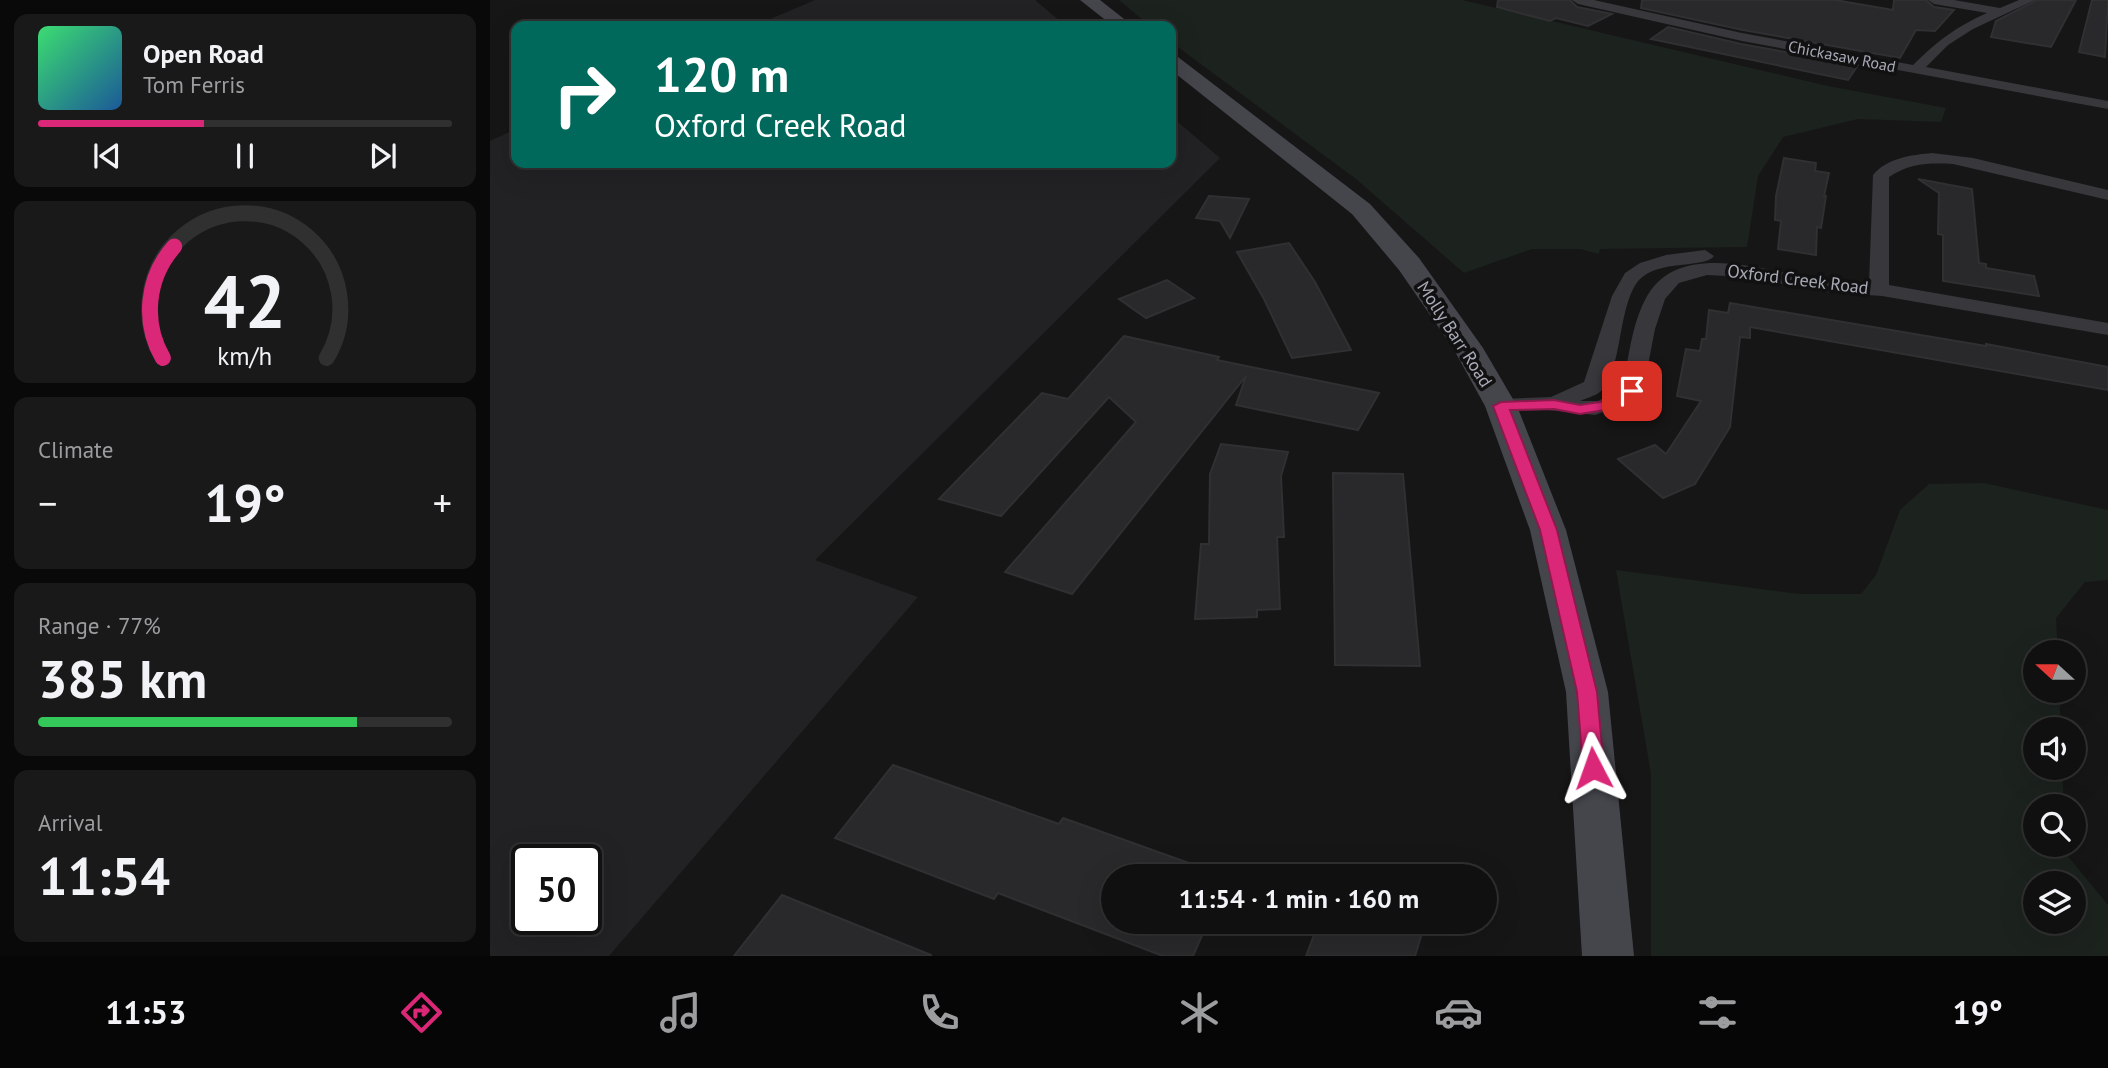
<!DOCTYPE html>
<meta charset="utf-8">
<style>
:root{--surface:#101011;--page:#19191a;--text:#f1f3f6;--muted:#9c9d9f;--line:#303031;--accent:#db2777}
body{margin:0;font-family:"PT Sans",sans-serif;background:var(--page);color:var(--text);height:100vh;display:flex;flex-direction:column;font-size:26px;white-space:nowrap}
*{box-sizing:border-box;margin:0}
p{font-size:23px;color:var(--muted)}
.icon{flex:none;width:38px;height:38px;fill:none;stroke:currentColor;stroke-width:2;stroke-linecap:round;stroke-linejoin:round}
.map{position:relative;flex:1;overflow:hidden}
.side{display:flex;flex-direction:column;gap:14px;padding:14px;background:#090909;width:490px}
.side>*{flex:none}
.hud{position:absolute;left:21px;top:21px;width:665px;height:147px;border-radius:14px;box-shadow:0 7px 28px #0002,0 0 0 2px var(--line);background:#00695c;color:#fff;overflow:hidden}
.needle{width:46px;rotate:291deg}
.controls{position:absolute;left:1533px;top:640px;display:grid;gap:14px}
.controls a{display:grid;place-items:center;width:63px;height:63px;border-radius:50%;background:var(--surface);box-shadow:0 7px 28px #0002,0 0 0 2px var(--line);font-size:35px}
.speed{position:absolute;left:21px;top:844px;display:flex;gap:14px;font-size:35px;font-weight:700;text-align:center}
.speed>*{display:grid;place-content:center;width:91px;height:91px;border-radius:50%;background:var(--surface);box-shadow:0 7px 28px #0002,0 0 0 2px var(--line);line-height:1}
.speed .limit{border:4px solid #111;border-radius:10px;background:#fff;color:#111}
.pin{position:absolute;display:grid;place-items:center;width:60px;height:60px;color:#fff;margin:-30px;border-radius:14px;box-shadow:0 4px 10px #0006}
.me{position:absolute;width:77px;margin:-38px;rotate:356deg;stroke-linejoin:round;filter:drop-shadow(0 0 5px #0008)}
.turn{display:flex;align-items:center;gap:24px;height:147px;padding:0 28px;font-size:32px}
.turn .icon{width:91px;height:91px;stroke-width:2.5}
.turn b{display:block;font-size:49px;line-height:60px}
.big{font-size:52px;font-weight:700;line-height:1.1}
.side .card{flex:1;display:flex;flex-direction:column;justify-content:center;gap:10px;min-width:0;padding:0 24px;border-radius:14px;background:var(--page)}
.side .dial{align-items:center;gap:0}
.dial svg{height:182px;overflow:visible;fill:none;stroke:var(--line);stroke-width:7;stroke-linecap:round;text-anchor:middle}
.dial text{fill:var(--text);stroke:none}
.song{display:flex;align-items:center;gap:21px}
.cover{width:84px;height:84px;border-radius:10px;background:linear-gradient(135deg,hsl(140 70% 55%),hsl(210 70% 35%))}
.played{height:7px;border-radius:4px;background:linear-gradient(90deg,var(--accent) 40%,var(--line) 40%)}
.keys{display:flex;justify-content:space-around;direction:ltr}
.heat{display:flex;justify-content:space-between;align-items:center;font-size:38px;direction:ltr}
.charge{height:10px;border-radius:5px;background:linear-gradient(90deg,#34c759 77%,var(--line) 0)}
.trip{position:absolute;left:611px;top:864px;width:396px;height:70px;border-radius:35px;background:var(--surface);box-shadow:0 7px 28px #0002,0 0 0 2px var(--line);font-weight:700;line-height:70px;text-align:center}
.tab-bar{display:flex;height:112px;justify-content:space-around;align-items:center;background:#060607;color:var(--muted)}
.tab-bar .icon{width:49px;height:49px}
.tab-bar .current{color:var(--accent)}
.tab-bar b{font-size:32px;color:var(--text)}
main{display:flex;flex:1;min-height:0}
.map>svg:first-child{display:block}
.built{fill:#222224;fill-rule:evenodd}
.green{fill:#1c221e;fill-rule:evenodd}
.building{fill:#29292b;stroke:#303033;stroke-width:2}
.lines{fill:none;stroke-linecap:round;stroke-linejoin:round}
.street{fill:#37373c;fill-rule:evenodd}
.secondary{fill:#45464c;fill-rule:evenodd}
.route{fill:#db2777;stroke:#8e194d;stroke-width:2}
.labels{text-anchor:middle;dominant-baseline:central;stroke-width:7;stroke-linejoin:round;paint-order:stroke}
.far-street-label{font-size:16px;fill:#a8abb7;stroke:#111112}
.street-label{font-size:18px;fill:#a8abb7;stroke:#111112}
</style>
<main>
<section class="side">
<div class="card">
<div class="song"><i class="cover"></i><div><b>Open Road</b><p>Tom Ferris</p></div></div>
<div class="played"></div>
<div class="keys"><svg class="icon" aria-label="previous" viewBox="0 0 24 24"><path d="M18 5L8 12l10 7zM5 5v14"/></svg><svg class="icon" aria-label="pause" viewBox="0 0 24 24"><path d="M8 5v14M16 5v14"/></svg><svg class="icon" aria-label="next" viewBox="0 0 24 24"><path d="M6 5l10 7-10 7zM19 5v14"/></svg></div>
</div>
<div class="card dial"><svg viewBox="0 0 100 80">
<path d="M14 69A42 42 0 1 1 86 69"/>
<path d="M14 69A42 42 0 0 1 19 20" stroke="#db2777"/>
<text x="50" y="56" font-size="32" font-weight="700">42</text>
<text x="50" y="72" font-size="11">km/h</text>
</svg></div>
<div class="card"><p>Climate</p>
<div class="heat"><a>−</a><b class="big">19°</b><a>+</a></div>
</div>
<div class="card"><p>Range · 77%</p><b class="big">385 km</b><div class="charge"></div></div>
<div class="card"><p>Arrival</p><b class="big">11:54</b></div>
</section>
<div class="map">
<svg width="1618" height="956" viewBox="0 0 1618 956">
<rect width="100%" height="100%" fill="#161617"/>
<g class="built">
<polygon points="325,0 545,0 576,26 264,26"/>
<path d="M681 116 730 158 325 560 428 597 119 956H0V141L26 129V163H681ZM37 859H96V919H37Z"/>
</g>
<g class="green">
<polygon points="629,0 972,0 1338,86 1456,108 1451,122 1368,119 1293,137 1268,176 1257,247 1110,249 1109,254 1090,249 1042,249 974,273 866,179 681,42 681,26 660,26"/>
<path d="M1494 483 1618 510V580L1595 582 1566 618 1568 653H1545V691H1569L1571 730H1545V768H1572L1574 807H1545V845H1576V854L1618 905V956H1161V774L1126 570 1309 594H1371L1386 575 1410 510 1439 484ZM1545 884H1584V922H1545Z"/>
</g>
<g class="building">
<polygon points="1008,0 1080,0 1087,7 1122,14 1098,26 1066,18 1060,21 1007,7"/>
<polygon points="1152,0 1345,0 1403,10 1404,0 1436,0 1444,7 1464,10 1445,31 1426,30 1410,58 1253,30 1151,8"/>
<polygon points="1547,0 1586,0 1561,47 1501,37 1506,21"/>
<polygon points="1602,0 1618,0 1615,57 1589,52"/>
<polygon points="1178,27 1251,44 1368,65 1358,80 1161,39"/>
<polygon points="1294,158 1326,163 1325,171 1339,173 1334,196 1336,196 1331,228 1327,227 1326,255 1288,249 1291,221 1285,220 1286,196"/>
<polygon points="1428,179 1482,189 1489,263 1496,264 1496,268 1544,276 1549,296 1453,281 1453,235 1448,234 1449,193"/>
<polygon points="719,196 759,199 740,238 730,221 706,218"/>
<polygon points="799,243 825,282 861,350 802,358 774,299 747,252"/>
<polygon points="677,280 704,298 656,318 629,299"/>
<polygon points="1240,303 1496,346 1496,344 1618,367 1618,390 1260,327 1260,338 1250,337 1240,427 1205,484 1173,498 1128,459 1165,445 1176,454 1211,401 1187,396 1196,349 1210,351 1212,339 1216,339 1219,310 1238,313"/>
<polygon points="634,336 729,357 727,360 889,393 868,430 746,405 756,376 582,594 515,572 646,422 619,397 511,516 449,499 552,393 578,399"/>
<polygon points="731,444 798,452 791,476 794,537 787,537 790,609 767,610 767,617 705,619 711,544 719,544 720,474"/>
<polygon points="843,473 913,474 930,666 845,665"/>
<polygon points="403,765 569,824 573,818 730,874 729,877 623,877 623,922 718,922 703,956 673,956 508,893 504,899 345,838"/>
<polygon points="292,895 441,955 441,956 244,956"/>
<polygon points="829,922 909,922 933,930 925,956 816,956"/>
</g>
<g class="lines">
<g class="street">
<path d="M1082 0H1104L1252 33 1423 65C1446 42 1467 26 1497 13L1444 4 1438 0H1464L1510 8 1529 0H1545L1483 29 1458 45 1436 67 1618 101V109L1252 41 1088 4Z"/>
<path d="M1442 153 1483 158 1618 190V200L1463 164C1439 163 1420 163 1399 177V285L1618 323V335L1392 296 1334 292 1257 277 1217 275 1189 283 1175 299 1165 329 1153 391 1139 403 1105 415 1058 410 1003 411 1000 406 1003 401 1011 399 1061 397 1094 382 1122 296 1135 273 1150 263 1176 255 1215 250 1224 256C1214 269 1169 259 1149 280 1127 306 1133 372 1110 392 1105 396 1096 398 1090 401H1108L1132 388C1139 359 1141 327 1155 300 1184 241 1266 268 1316 277 1337 281 1358 281 1379 283L1383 175C1397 158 1421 155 1442 153Z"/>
</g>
<g class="secondary">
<polygon points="590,0 610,0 643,26 623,26"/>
<polygon points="681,55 688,57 880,204 929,258 993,348 1027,406 1076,530 1118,692 1144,956 1092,956 1076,692 1040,530 995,406 963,348 909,270 862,214 681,70"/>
</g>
</g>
<polygon class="route" points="1142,386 1147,388 1149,391 1147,394 1127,408 1090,414 1064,409 1020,410 1067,530 1107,692 1114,768 1111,774 1103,777 1096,774 1093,768 1087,692 1050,530 1003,406 1011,402 1064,400 1090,405 1117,401"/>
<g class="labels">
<g class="far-street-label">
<text transform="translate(1352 56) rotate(11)">Chickasaw Road</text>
</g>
<g class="street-label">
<text transform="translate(1308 279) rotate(7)">Oxford Creek Road</text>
<text transform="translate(965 334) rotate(57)">Molly Barr Road</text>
</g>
</g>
</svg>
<div class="controls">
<a><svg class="needle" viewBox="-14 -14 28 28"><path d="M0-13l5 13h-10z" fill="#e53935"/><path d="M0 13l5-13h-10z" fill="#9c9d9f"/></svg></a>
<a><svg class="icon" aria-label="sound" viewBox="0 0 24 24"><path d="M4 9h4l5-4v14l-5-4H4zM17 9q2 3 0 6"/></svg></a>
<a><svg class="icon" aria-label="search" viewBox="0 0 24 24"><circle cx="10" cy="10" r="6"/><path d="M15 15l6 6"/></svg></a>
<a><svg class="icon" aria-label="layers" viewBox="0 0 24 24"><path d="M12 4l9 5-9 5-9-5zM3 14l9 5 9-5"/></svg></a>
</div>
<div class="speed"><div class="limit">50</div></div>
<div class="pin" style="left:1142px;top:391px;background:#d93025"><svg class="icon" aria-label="arrive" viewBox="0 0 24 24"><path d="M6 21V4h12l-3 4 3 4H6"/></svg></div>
<svg class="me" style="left:1103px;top:768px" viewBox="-20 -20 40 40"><path d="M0-17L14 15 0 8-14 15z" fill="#db2777" stroke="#fff" stroke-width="4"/></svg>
<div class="trip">11:54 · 1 min · 160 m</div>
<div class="hud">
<div class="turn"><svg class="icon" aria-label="right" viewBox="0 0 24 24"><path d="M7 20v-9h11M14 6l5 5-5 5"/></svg><div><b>120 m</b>Oxford Creek Road</div></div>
</div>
</div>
</main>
<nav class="tab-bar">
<b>11:53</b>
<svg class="icon current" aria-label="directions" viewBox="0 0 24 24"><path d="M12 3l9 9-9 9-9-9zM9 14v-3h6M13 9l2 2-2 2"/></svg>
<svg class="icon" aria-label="music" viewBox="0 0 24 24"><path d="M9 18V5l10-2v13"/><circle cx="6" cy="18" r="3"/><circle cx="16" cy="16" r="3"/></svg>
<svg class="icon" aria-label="phone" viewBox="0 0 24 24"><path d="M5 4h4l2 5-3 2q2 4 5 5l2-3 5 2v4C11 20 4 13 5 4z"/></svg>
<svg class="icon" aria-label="climate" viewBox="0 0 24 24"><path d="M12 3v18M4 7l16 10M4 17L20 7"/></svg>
<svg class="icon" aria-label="car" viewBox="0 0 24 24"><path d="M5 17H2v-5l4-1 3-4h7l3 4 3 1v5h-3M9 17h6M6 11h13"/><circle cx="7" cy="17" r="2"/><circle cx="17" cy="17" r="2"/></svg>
<svg class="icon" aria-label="filters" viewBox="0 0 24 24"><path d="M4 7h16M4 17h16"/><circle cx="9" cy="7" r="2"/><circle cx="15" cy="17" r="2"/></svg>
<b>19°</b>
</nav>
